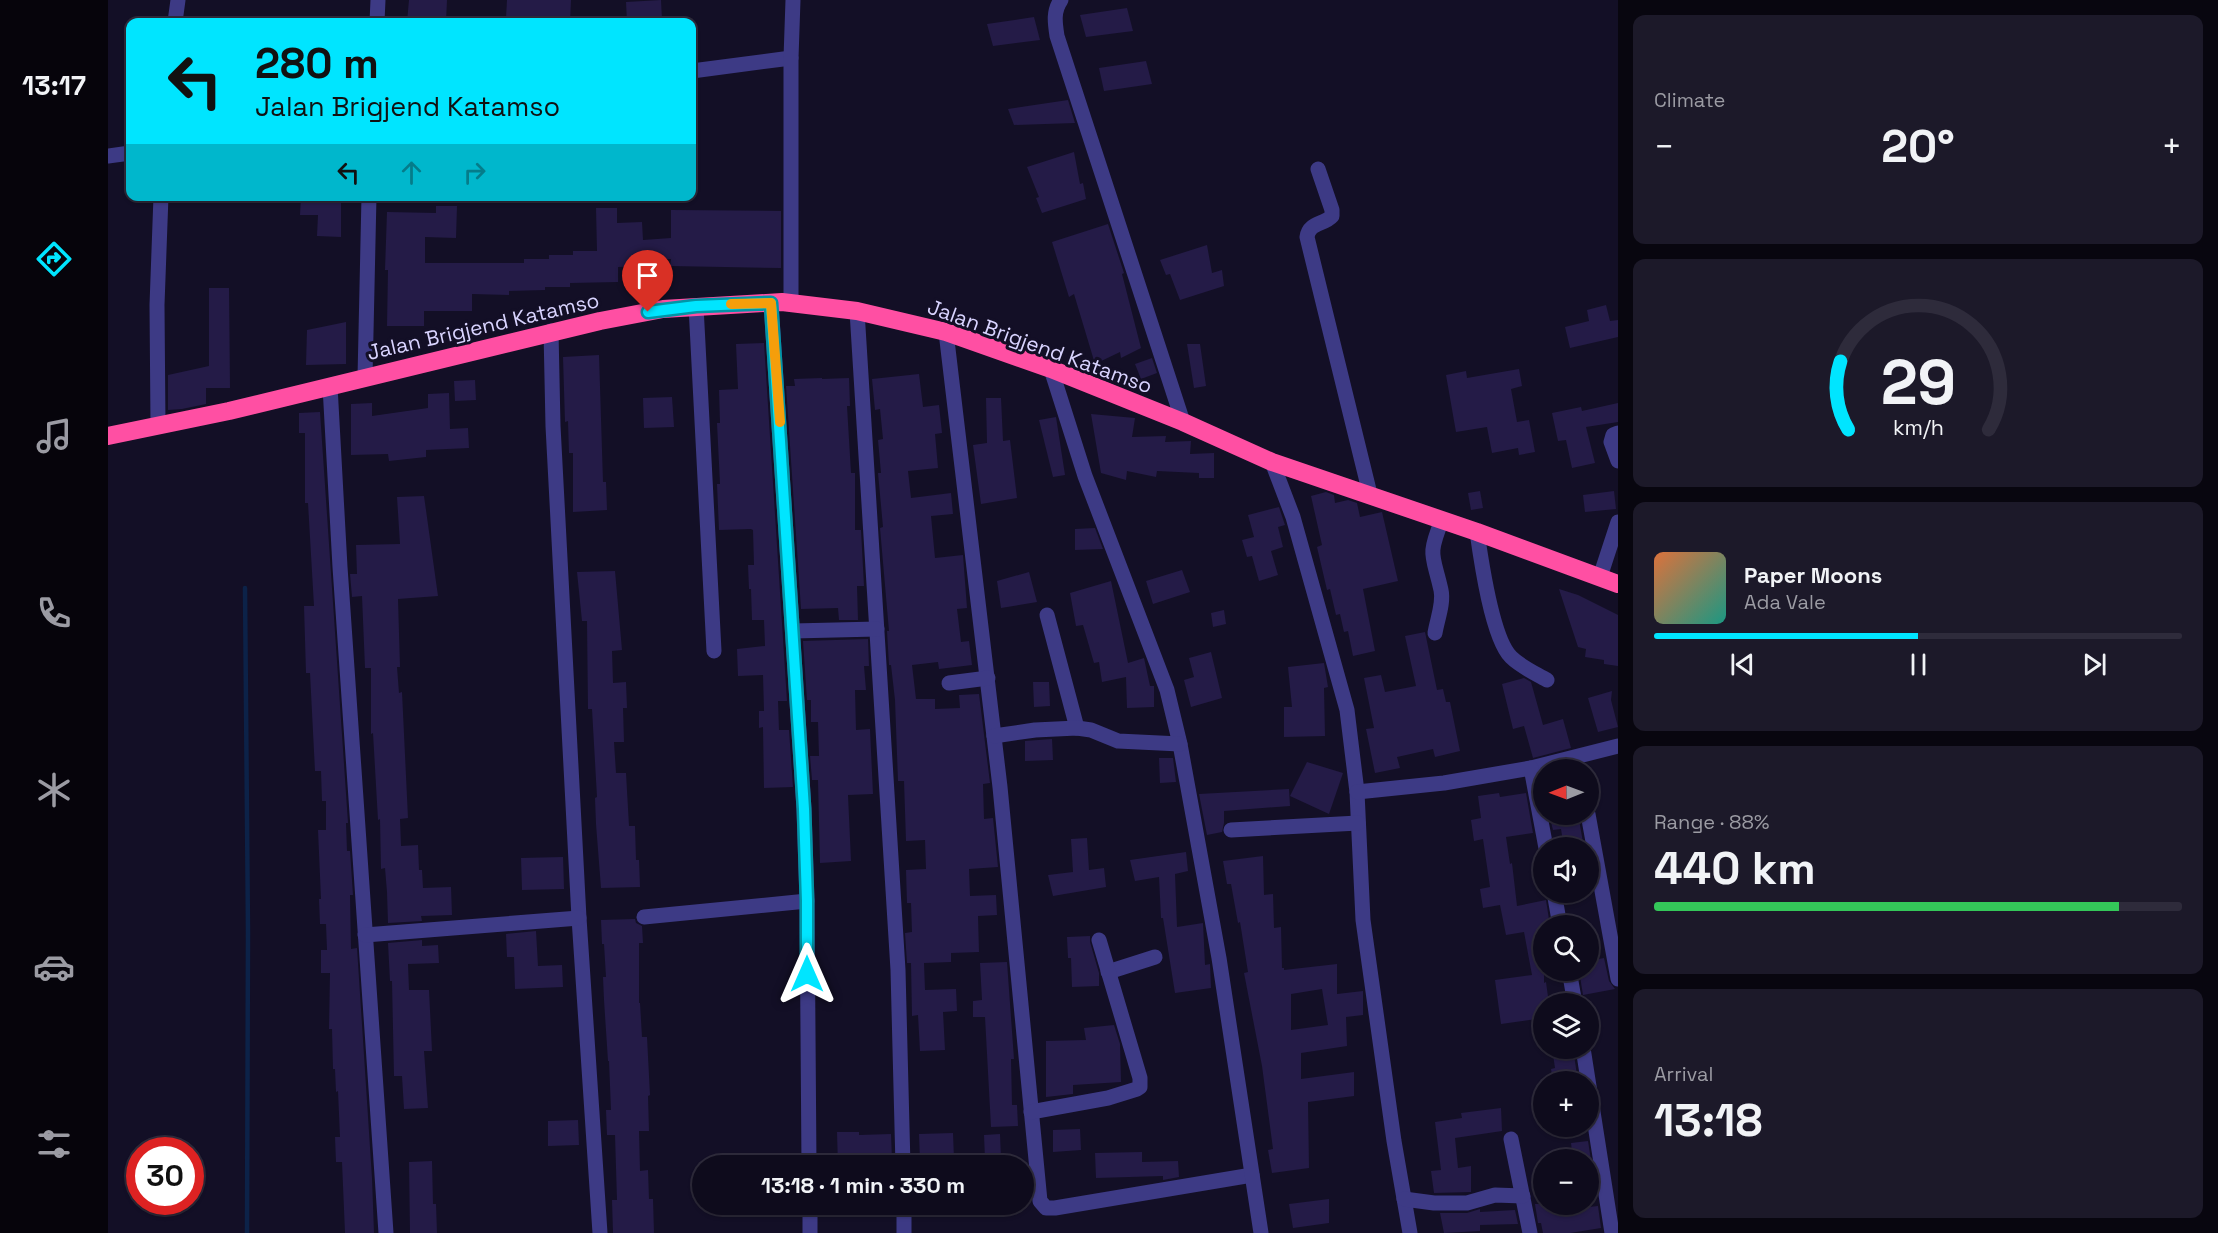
<!DOCTYPE html>
<meta charset="utf-8">
<style>
:root{--surface:#0e0b1c;--page:#1c1929;--text:#f1f3f6;--muted:#9b9ba3;--line:#2e2b3b;--accent:#00e5ff}
body{margin:0;font-family:"Space Grotesk",sans-serif;background:var(--page);color:var(--text);height:100vh;display:flex;flex-direction:column;font-size:22px;white-space:nowrap}
*{box-sizing:border-box;margin:0}
p{font-size:20px;color:var(--muted)}
.icon{flex:none;width:33px;height:33px;fill:none;stroke:currentColor;stroke-width:2;stroke-linecap:round;stroke-linejoin:round}
.map{position:relative;flex:1;overflow:hidden}
.details{display:flex;flex-direction:column;gap:15px;padding:15px;background:#08060f;width:600px}
.details>*{flex:none}
.banner{position:absolute;left:18px;top:18px;width:570px;height:183px;border-radius:12px;box-shadow:0 2px 4px #0004,0 0 0 2px var(--line);background:#00e5ff;color:#111;overflow:hidden}
.needle{width:39px;rotate:269deg}
.buttons{position:absolute;left:1425px;top:759px;display:grid;gap:12px}
.buttons a{display:grid;place-items:center;width:66px;height:66px;border-radius:50%;background:var(--surface);box-shadow:0 2px 4px #0004,0 0 0 2px var(--line);font-size:30px}
.speed{position:absolute;left:18px;top:1137px;display:flex;gap:12px;font-size:30px;font-weight:700;text-align:center}
.speed>*{display:grid;place-content:center;width:78px;height:78px;border-radius:50%;background:var(--surface);box-shadow:0 2px 4px #0004,0 0 0 2px var(--line);line-height:1}
.speed .limit{border:9px solid #d22;background:#fff;color:#111}
.pin{position:absolute;display:grid;place-items:center;width:51px;height:51px;color:#fff;margin:-62px -26px;border-radius:50% 50% 50% 0;rotate:-45deg;box-shadow:0 0 6px #0007}
.pin .icon{rotate:45deg}
.me{position:absolute;width:66px;margin:-33px;rotate:0deg;stroke-linejoin:round;filter:drop-shadow(0 0 4px #0008)}
.turn{display:flex;align-items:center;gap:21px;height:126px;padding:0 30px;font-size:27px}
.turn .icon{width:78px;height:78px;stroke-width:2.5}
.turn b{display:block;font-size:42px;line-height:51px}
.lanes{display:flex;align-items:center;height:57px;padding:0 30px;background:#0003;justify-content:center;gap:30px;direction:ltr}
.lanes .off{opacity:.35}
.big{font-size:45px;font-weight:800;line-height:1.1}
.details .tile{flex:1;display:flex;flex-direction:column;justify-content:center;gap:9px;min-width:0;padding:0 21px;border-radius:12px;background:var(--page)}
.details .dial{align-items:center;gap:0}
.dial svg{height:156px;overflow:visible;fill:none;stroke:var(--line);stroke-width:7;stroke-linecap:round;text-anchor:middle}
.dial text{fill:var(--text);stroke:none}
.song{display:flex;align-items:center;gap:18px}
.cover{width:72px;height:72px;border-radius:9px;background:linear-gradient(135deg,hsl(20 70% 55%),hsl(170 70% 35%))}
.played{height:6px;border-radius:3px;background:linear-gradient(90deg,var(--accent) 50%,var(--line) 50%)}
.keys{display:flex;justify-content:space-around;direction:ltr}
.heat{display:flex;justify-content:space-between;align-items:center;font-size:33px;direction:ltr}
.charge{height:9px;border-radius:4px;background:linear-gradient(90deg,#34c759 88%,var(--line) 0)}
.trip{position:absolute;left:584px;top:1155px;width:342px;height:60px;border-radius:30px;background:var(--surface);box-shadow:0 2px 4px #0004,0 0 0 2px var(--line);font-weight:800;line-height:60px;text-align:center}
main{display:flex;flex:1;min-height:0}
.tab-bar{display:flex;flex-direction:column;width:108px;justify-content:space-around;align-items:center;background:#06040b;color:var(--muted)}
.tab-bar .icon{width:42px;height:42px}
.tab-bar .selected{color:var(--accent)}
.tab-bar b{font-size:27px;color:var(--text)}
.map>svg:first-child{display:block}
.lines{fill:none;stroke-linecap:round;stroke-linejoin:round}
.stream{stroke:#0c2248;stroke-width:4.5}
.building{fill:#241b47;fill-rule:evenodd}
.minor{stroke:#3d3a85;stroke-width:15}
.highway{stroke:#ff4fa3;stroke-width:18}
.route-casing{stroke:#0095a6;stroke-width:15}
.route{stroke:#00e5ff;stroke-width:10}
.slow{stroke:#f59e0b;stroke-width:10}
.labels{text-anchor:middle;dominant-baseline:central;stroke-width:6;stroke-linejoin:round;paint-order:stroke}
.street-label{font-size:21px;fill:#d9d4ff;stroke:#130f26}
</style>
<main>
<nav class="tab-bar">
<b>13:17</b>
<svg class="icon selected" aria-label="directions" viewBox="0 0 24 24"><path d="M12 3l9 9-9 9-9-9zM9 14v-3h6M13 9l2 2-2 2"/></svg>
<svg class="icon" aria-label="music" viewBox="0 0 24 24"><path d="M9 18V5l10-2v13"/><circle cx="6" cy="18" r="3"/><circle cx="16" cy="16" r="3"/></svg>
<svg class="icon" aria-label="phone" viewBox="0 0 24 24"><path d="M5 4h4l2 5-3 2q2 4 5 5l2-3 5 2v4C11 20 4 13 5 4z"/></svg>
<svg class="icon" aria-label="climate" viewBox="0 0 24 24"><path d="M12 3v18M4 7l16 10M4 17L20 7"/></svg>
<svg class="icon" aria-label="car" viewBox="0 0 24 24"><path d="M5 17H2v-5l4-1 3-4h7l3 4 3 1v5h-3M9 17h6M6 11h13"/><circle cx="7" cy="17" r="2"/><circle cx="17" cy="17" r="2"/></svg>
<svg class="icon" aria-label="filters" viewBox="0 0 24 24"><path d="M4 7h16M4 17h16"/><circle cx="9" cy="7" r="2"/><circle cx="15" cy="17" r="2"/></svg>
</nav>
<div class="map">
<svg width="1510" height="1233" viewBox="0 0 1510 1233">
<rect width="100%" height="100%" fill="#130f26"/>
<g class="lines">
<polyline class="stream" points="137,588 140,932 139,1233"/>
</g>
<g class="building">
<polygon points="301,0 339,0 338,22 299,22"/>
<polygon points="399,0 463,0 462,22 398,18"/>
<polygon points="553,0 554,20 519,22 518,2"/>
<polygon points="1019,8 1025,31 978,37 972,15"/>
<polygon points="926,17 932,40 885,46 879,24"/>
<polygon points="1038,61 1044,84 996,91 991,68"/>
<polygon points="960,100 967,123 906,125 900,109"/>
<polygon points="966,152 972,184 975,183 978,199 934,213 928,198 931,197 919,167"/>
<polygon points="193,196 233,196 233,237 209,236 210,215 192,215"/>
<polygon points="328,206 349,206 348,238 317,237 317,263 416,263 416,259 441,259 441,255 465,255 465,251 489,251 488,208 509,208 509,223 534,222 535,240 563,238 563,210 673,211 673,268 562,266 563,259 534,260 534,266 510,267 510,282 462,283 462,287 437,287 437,290 401,291 401,295 364,294 364,311 316,311 316,326 279,326 280,270 277,270 279,212 328,213"/>
<polygon points="1000,224 1016,273 1014,274 1033,348 1013,358 1012,352 987,364 966,294 961,297 944,242"/>
<polygon points="1099,245 1104,273 1114,270 1116,286 1072,300 1062,274 1058,275 1052,260"/>
<polygon points="101,288 121,288 122,388 98,388 98,404 74,409 60,410 60,375 101,366"/>
<polygon points="1498,305 1502,321 1510,320 1510,337 1462,348 1457,327 1481,321 1479,310"/>
<polygon points="238,322 238,364 198,365 199,330"/>
<polygon points="656,343 679,701 670,701 671,730 681,730 685,787 656,788 655,727 651,728 651,711 656,711 655,675 630,676 629,649 657,646 656,620 644,620 643,589 641,589 640,565 646,565 645,530 643,529 611,530 609,484 612,484 609,423 612,423 611,390 630,389 628,344"/>
<polygon points="1079,344 1092,344 1098,386 1086,388"/>
<polygon points="491,355 495,482 498,482 499,510 465,512 465,453 461,453 460,421 457,422 455,357"/>
<polygon points="1044,358 1049,373 1033,379 1027,364"/>
<polygon points="1411,369 1414,386 1403,389 1409,422 1421,420 1427,452 1411,455 1410,448 1384,453 1379,427 1348,432 1338,375 1358,371 1359,378"/>
<polygon points="811,374 815,407 831,405 834,433 827,434 830,468 800,471 803,498 843,493 845,514 823,516 827,558 855,555 859,608 849,609 853,642 861,641 864,665 831,669 830,662 804,665 808,699 827,699 827,709 852,708 851,695 871,694 882,783 875,784 876,819 885,818 890,867 861,869 862,896 888,895 889,915 870,916 871,952 843,953 843,962 816,963 817,990 848,989 849,1011 835,1012 837,1050 812,1051 810,1015 804,1016 803,963 799,963 797,933 804,932 803,903 799,903 798,870 818,869 817,840 798,841 796,781 790,781 787,700 783,665 781,665 779,631 781,631 772,528 775,527 770,473 773,473 770,440 775,439 772,409 767,410 764,379"/>
<polygon points="714,378 714,379 741,378 742,406 739,406 743,473 747,473 747,530 753,530 756,586 749,586 750,620 731,620 730,608 693,609 678,386 687,386 686,379"/>
<polygon points="367,380 368,400 347,401 346,381"/>
<polygon points="341,393 342,429 360,428 361,448 318,450 318,457 281,461 280,454 243,455 243,404 264,403 264,416 320,408 320,394"/>
<polygon points="564,397 566,427 536,428 535,398"/>
<polygon points="878,398 893,398 895,441 902,440 909,498 873,504 865,445 879,443"/>
<polygon points="1510,403 1510,422 1478,427 1487,463 1464,468 1458,440 1450,441 1444,413 1473,407 1474,411"/>
<polygon points="212,412 240,823 238,823 239,851 242,851 245,895 242,895 243,949 249,948 264,1178 266,1233 237,1233 234,1162 228,1162 227,1137 232,1137 230,1091 228,1092 227,1069 225,1069 224,1029 221,1029 222,973 213,973 213,950 219,950 218,924 212,924 211,899 213,899 210,830 218,830 218,801 214,801 213,771 207,771 202,673 198,673 196,606 206,606 200,503 197,503 197,433 191,433 191,413"/>
<polygon points="983,414 1027,418 1024,437 1058,436 1057,442 1083,441 1082,454 1106,453 1106,478 1091,478 1091,473 1049,471 1048,477 1019,471 1018,480 993,473"/>
<polygon points="948,417 957,475 945,477 931,420"/>
<polygon points="1372,491 1375,508 1363,510 1360,493"/>
<polygon points="1506,491 1508,509 1477,512 1475,495"/>
<polygon points="1218,492 1226,495 1227,503 1240,500 1249,503 1252,517 1274,512 1290,581 1255,589 1267,651 1245,656 1240,631 1236,632 1232,614 1228,615 1222,589 1219,590 1209,547 1214,545 1203,496"/>
<polygon points="316,496 330,596 290,599 292,667 289,667 291,693 294,692 300,818 292,819 293,846 310,845 311,870 314,870 315,888 343,887 344,915 313,916 314,921 280,923 279,892 277,868 273,869 272,819 270,820 265,733 263,734 263,668 257,668 254,596 244,597 242,574 249,574 248,545 292,544 289,497"/>
<polygon points="1171,507 1177,525 1170,527 1175,547 1163,551 1170,575 1151,581 1144,556 1139,557 1134,540 1146,537 1140,515"/>
<polygon points="987,528 995,549 967,550 967,529"/>
<polygon points="1074,570 1082,592 1045,604 1038,581"/>
<polygon points="507,571 514,650 504,651 505,683 518,682 519,708 515,708 516,742 506,742 508,773 518,773 521,826 527,826 528,860 531,860 532,887 493,888 488,824 487,798 489,797 484,709 480,709 479,621 474,621 469,572"/>
<polygon points="921,572 929,602 893,608 889,581"/>
<polygon points="1003,581 1020,663 1036,658 1042,686 1046,686 1046,707 1019,708 1018,677 994,682 991,662 986,663 975,625 968,626 962,593"/>
<polygon points="1451,589 1470,595 1510,615 1510,666 1496,664 1496,660 1477,657 1478,649 1470,647"/>
<polygon points="1116,610 1118,624 1105,627 1103,613"/>
<polygon points="1317,632 1329,690 1335,689 1338,702 1342,702 1352,751 1327,757 1325,749 1289,757 1292,768 1267,773 1258,729 1266,728 1256,678 1273,675 1277,692 1308,686 1297,636"/>
<polygon points="760,639 761,666 756,666 758,690 747,690 748,730 762,729 765,794 740,795 743,861 712,863 710,780 704,780 702,756 711,756 710,722 703,722 703,700 699,700 695,641"/>
<polygon points="1103,652 1114,698 1083,707 1076,680 1086,677 1081,658"/>
<polygon points="1216,663 1220,687 1216,688 1217,736 1176,737 1176,707 1184,707 1180,667"/>
<polygon points="1416,678 1423,682 1435,725 1455,719 1463,748 1425,758 1416,726 1405,729 1394,684"/>
<polygon points="925,682 941,682 942,706 926,707"/>
<polygon points="1504,691 1503,700 1510,727 1490,732 1480,698"/>
<polygon points="944,739 945,760 917,761 917,741"/>
<polygon points="1051,758 1065,758 1068,782 1052,783"/>
<polygon points="1199,762 1235,773 1221,814 1182,796"/>
<polygon points="1181,789 1182,806 1116,811 1116,823 1114,832 1099,835 1091,794"/>
<polygon points="1391,793 1392,797 1418,793 1425,833 1398,837 1402,864 1404,863 1409,906 1438,900 1442,926 1436,926 1436,983 1438,982 1441,1004 1436,1004 1436,1018 1393,1024 1387,980 1424,975 1416,932 1398,935 1392,905 1375,908 1372,889 1382,887 1375,839 1366,841 1363,820 1373,818 1370,796"/>
<polygon points="1464,814 1470,814 1476,848 1456,848 1453,829 1445,830 1442,818"/>
<polygon points="979,838 981,870 996,868 998,887 945,896 940,875 965,872 963,839"/>
<polygon points="1078,852 1080,871 1067,874 1069,927 1095,923 1097,965 1102,964 1103,988 1067,993 1055,918 1053,918 1051,877 1027,881 1022,860"/>
<path d="M1155 856 1156 895 1165 894 1166 928 1173 927 1174 968H1176V970L1229 964V994L1255 991V1015L1238 1017 1239 1046 1193 1053V1079L1246 1072V1096L1200 1102 1201 1168 1164 1173 1160 1150 1165 1149 1154 1066 1136 973 1140 972 1132 922 1130 923 1123 884H1119L1115 861ZM1214 989 1220 1025 1183 1030V994Z"/>
<polygon points="455,857 456,889 414,890 413,858"/>
<polygon points="527,919 528,923 534,926 535,943 531,943 531,1003 532,1003 534,1037 539,1037 542,1095 540,1096 541,1131 531,1131 532,1171 540,1170 541,1199 545,1199 546,1233 505,1233 504,1200 509,1200 507,1135 499,1135 498,1110 503,1110 501,1061 500,1061 496,1000 495,977 498,977 496,944 494,944 493,920"/>
<polygon points="428,931 430,966 454,965 455,987 407,989 406,957 399,957 398,934"/>
<polygon points="982,936 982,942 991,973 991,986 964,987 963,958 960,958 959,937"/>
<polygon points="314,940 314,946 330,945 331,963 300,964 301,990 321,990 324,1051 316,1051 320,1108 296,1109 294,1076 286,1076 284,981 282,981 280,943"/>
<polygon points="1496,958 1501,981 1507,989 1475,995 1471,970 1480,970 1480,961"/>
<polygon points="899,962 906,1059 903,1059 904,1105 909,1105 910,1126 883,1127 877,1017 865,1017 865,1001 874,1000 872,963"/>
<polygon points="1006,1025 1012,1044 1013,1082 965,1085 965,1094 938,1097 938,1041 978,1040 976,1028"/>
<polygon points="1444,1048 1465,1048 1470,1082 1445,1082 1443,1069 1447,1068"/>
<polygon points="1393,1108 1394,1131 1347,1138 1350,1168 1363,1166 1363,1192 1326,1193 1323,1171 1333,1170 1327,1122 1354,1118 1353,1113"/>
<polygon points="470,1120 471,1145 440,1146 440,1121"/>
<polygon points="972,1129 973,1150 945,1152 945,1130"/>
<polygon points="729,1132 751,1132 751,1135 783,1134 784,1160 752,1161 752,1165 730,1166"/>
<polygon points="845,1133 846,1159 812,1161 811,1134"/>
<polygon points="892,1134 893,1159 877,1159 876,1135"/>
<polygon points="1480,1141 1483,1160 1465,1160 1463,1143"/>
<polygon points="1034,1152 1034,1162 1070,1161 1071,1177 1055,1180 1055,1176 988,1178 987,1153"/>
<polygon points="324,1161 325,1204 328,1204 329,1233 302,1233 301,1162"/>
<polygon points="1221,1199 1221,1223 1185,1228 1181,1204"/>
<polygon points="1427,1204 1463,1204 1463,1209 1490,1206 1493,1228 1462,1233 1435,1233 1433,1223 1430,1223"/>
<polygon points="1372,1209 1372,1212 1407,1210 1410,1224 1372,1225 1372,1231 1336,1233 1332,1213 1359,1213"/>
</g>
<g class="lines">
<g class="minor">
<path d="M953 0C945 11 947 23 949 36L1075 422"/>
<polyline points="67,22 70,0"/>
<polyline points="269,22 270,0"/>
<polyline points="584,71 683,58"/>
<polyline points="0,156 22,153"/>
<path d="M1210 169 1224 210V216C1216 225 1201 222 1199 237L1262 494"/>
<polyline points="663,303 696,809 699,901 701,1166"/>
<polyline points="683,303 683,58 685,0"/>
<polyline points="588,306 606,651"/>
<polyline points="749,311 790,970 795,1166"/>
<polyline points="443,331 445,426 471,918 492,1233"/>
<polyline points="838,332 892,787 932,1201 938,1208 947,1208 1144,1175"/>
<polyline points="943,369 977,476 1059,690 1072,744 1111,958 1153,1233"/>
<polyline points="257,378 261,196"/>
<polyline points="222,386 232,567 278,1233"/>
<polyline points="50,425 49,305 53,196"/>
<polyline points="1510,433 1505,435 1503,442 1510,461"/>
<polyline points="1164,462 1185,517 1239,710 1249,792 1255,920 1286,1141 1302,1233"/>
<path d="M1369 532C1373 560 1384 638 1403 657 1413 667 1427 673 1439 680"/>
<polyline points="1492,577 1510,522"/>
<polyline points="939,615 969,728"/>
<polyline points="685,631 769,629"/>
<path d="M1327 633C1329 620 1336 603 1333 590 1325 554 1319 557 1334 520"/>
<polyline points="841,683 880,678"/>
<polyline points="886,736 927,730 969,728 983,730 1010,741 1072,744"/>
<polyline points="1423,768 1510,746"/>
<polyline points="1249,792 1336,783 1423,768 1438,848"/>
<polyline points="1480,814 1510,979"/>
<polyline points="1123,830 1250,823"/>
<polyline points="1446,892 1452,926"/>
<polyline points="536,917 699,901"/>
<polyline points="257,935 471,918"/>
<polyline points="1461,970 1467,1004"/>
<polyline points="1000,972 1047,957"/>
<polyline points="1475,1048 1504,1233"/>
<polyline points="923,1112 1000,1098 1029,1089 1032,1087 1032,1078 991,940"/>
<polyline points="1403,1139 1422,1233"/>
<polyline points="1296,1199 1326,1203 1359,1203 1387,1195 1415,1196"/>
<polyline points="702,1204 702,1233"/>
<polyline points="796,1204 796,1233"/>
</g>
<polyline class="highway" points="0,436 121,411 492,321 555,309 674,302 749,311 838,332 943,369 1075,422 1164,462 1369,532 1510,584"/>
</g>
<g class="lines">
<g class="route-casing">
<polyline id="route" points="540,312 588,306 663,303 696,809 699,901 699,974"/>
</g>
<use href="#route" class="route"/>
<polyline class="slow" points="623,304 663,303 672,422"/>
</g>
<g class="labels">
<g class="street-label">
<text transform="translate(375 326) rotate(-13)">Jalan Brigjend Katamso</text>
<text transform="translate(932 346) rotate(20)">Jalan Brigjend Katamso</text>
</g>
</g>
</svg>
<div class="buttons">
<a><svg class="needle" viewBox="-14 -14 28 28"><path d="M0-13l5 13h-10z" fill="#e53935"/><path d="M0 13l5-13h-10z" fill="#9b9ba3"/></svg></a>
<a><svg class="icon" aria-label="sound" viewBox="0 0 24 24"><path d="M4 9h4l5-4v14l-5-4H4zM17 9q2 3 0 6"/></svg></a>
<a><svg class="icon" aria-label="search" viewBox="0 0 24 24"><circle cx="10" cy="10" r="6"/><path d="M15 15l6 6"/></svg></a>
<a><svg class="icon" aria-label="layers" viewBox="0 0 24 24"><path d="M12 4l9 5-9 5-9-5zM3 14l9 5 9-5"/></svg></a>
<a>+</a>
<a>−</a>
</div>
<div class="speed"><div class="limit">30</div></div>
<div class="pin" style="left:540px;top:312px;background:#d93025"><svg class="icon" aria-label="arrive" viewBox="0 0 24 24"><path d="M6 21V4h12l-3 4 3 4H6"/></svg></div>
<svg class="me" style="left:699px;top:974px" viewBox="-20 -20 40 40"><path d="M0-17L14 15 0 8-14 15z" fill="#00e5ff" stroke="#fff" stroke-width="4"/></svg>
<div class="trip">13:18 · 1 min · 330 m</div>
<div class="banner">
<div class="turn"><svg class="icon" aria-label="left" viewBox="0 0 24 24"><path d="M17 20v-9H6M10 6l-5 5 5 5"/></svg><div><b>280 m</b>Jalan Brigjend Katamso</div></div>
<div class="lanes"><svg class="icon" aria-label="left" viewBox="0 0 24 24"><path d="M17 20v-9H6M10 6l-5 5 5 5"/></svg><svg class="icon off" aria-label="ahead" viewBox="0 0 24 24"><path d="M12 20V5M6 11l6-6 6 6"/></svg><svg class="icon off" aria-label="right" viewBox="0 0 24 24"><path d="M7 20v-9h11M14 6l5 5-5 5"/></svg></div>
</div>
</div>
<section class="details">
<div class="tile"><p>Climate</p>
<div class="heat"><a>−</a><b class="big">20°</b><a>+</a></div>
</div>
<div class="tile dial"><svg viewBox="0 0 100 80">
<path d="M14 69A42 42 0 1 1 86 69"/>
<path d="M14 69A42 42 0 0 1 10 34" stroke="#00e5ff"/>
<text x="50" y="56" font-size="32" font-weight="700">29</text>
<text x="50" y="72" font-size="11">km/h</text>
</svg></div>
<div class="tile">
<div class="song"><i class="cover"></i><div><b>Paper Moons</b><p>Ada Vale</p></div></div>
<div class="played"></div>
<div class="keys"><svg class="icon" aria-label="previous" viewBox="0 0 24 24"><path d="M18 5L8 12l10 7zM5 5v14"/></svg><svg class="icon" aria-label="pause" viewBox="0 0 24 24"><path d="M8 5v14M16 5v14"/></svg><svg class="icon" aria-label="next" viewBox="0 0 24 24"><path d="M6 5l10 7-10 7zM19 5v14"/></svg></div>
</div>
<div class="tile"><p>Range · 88%</p><b class="big">440 km</b><div class="charge"></div></div>
<div class="tile"><p>Arrival</p><b class="big">13:18</b></div>
</section>
</main>
